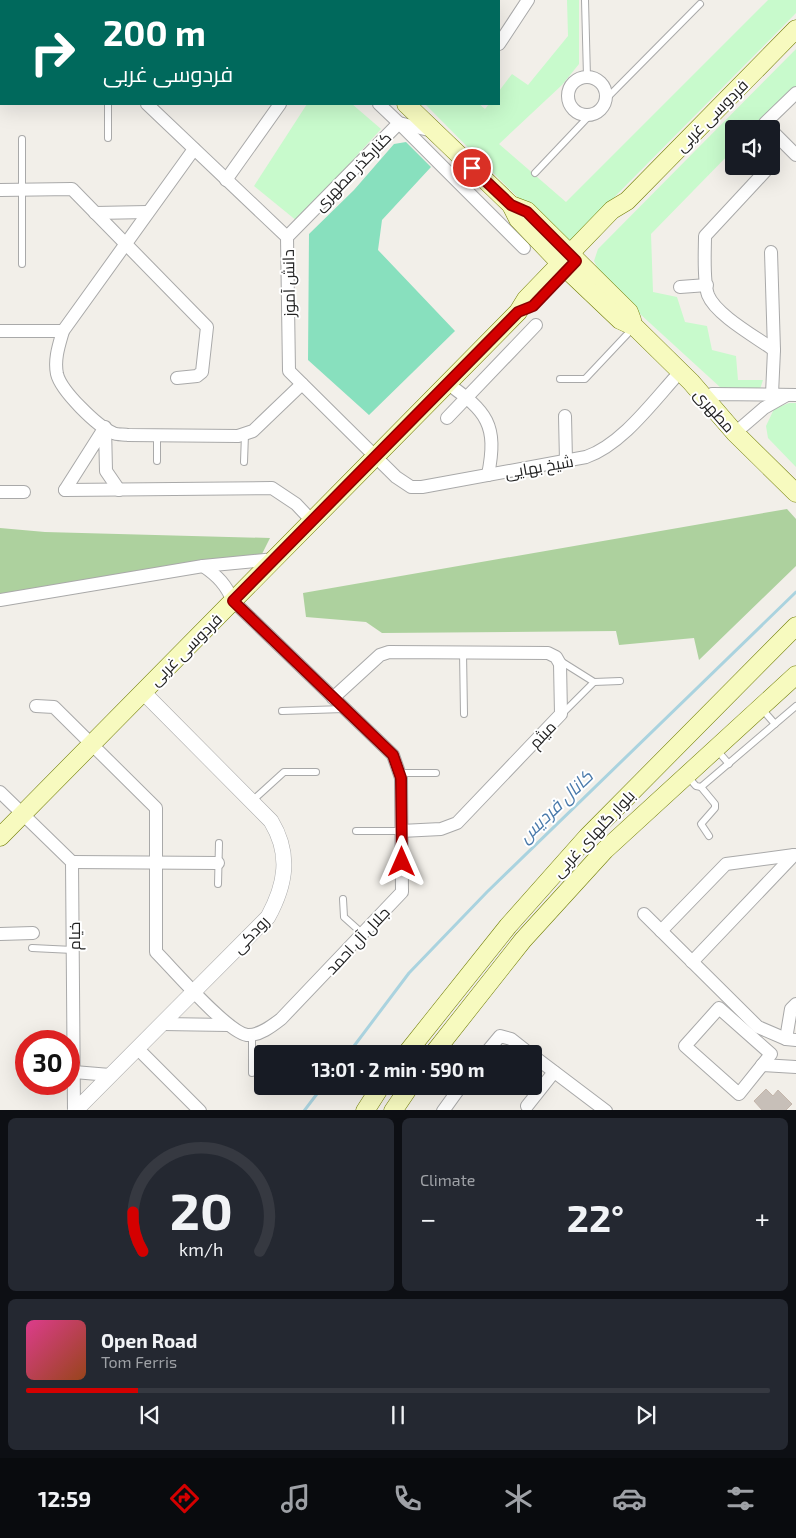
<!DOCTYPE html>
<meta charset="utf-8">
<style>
:root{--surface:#171b24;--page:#242831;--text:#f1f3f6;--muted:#9ea1a6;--line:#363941;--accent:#d40000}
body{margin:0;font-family:"Exo 2",Cairo,sans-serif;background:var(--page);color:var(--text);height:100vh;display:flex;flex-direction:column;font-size:19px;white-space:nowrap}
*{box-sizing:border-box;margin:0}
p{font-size:16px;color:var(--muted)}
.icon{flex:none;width:28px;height:28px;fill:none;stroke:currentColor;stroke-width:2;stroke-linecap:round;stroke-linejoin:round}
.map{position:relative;height:1110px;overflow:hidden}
.side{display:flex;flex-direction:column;gap:8px;padding:8px;background:#0d0f14;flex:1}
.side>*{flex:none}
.guide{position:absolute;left:0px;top:0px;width:500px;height:105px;box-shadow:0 5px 20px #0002;background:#00695c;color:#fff;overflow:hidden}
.fabs{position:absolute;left:725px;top:120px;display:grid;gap:10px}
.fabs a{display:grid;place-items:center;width:55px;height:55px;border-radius:5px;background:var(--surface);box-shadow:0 5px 20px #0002;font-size:25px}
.speed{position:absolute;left:15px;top:1030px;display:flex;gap:10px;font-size:25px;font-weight:700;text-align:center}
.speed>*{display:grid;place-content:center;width:65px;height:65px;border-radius:50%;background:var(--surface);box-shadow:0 5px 20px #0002;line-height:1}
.speed .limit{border:8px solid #d22;background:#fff;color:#111}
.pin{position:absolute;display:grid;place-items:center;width:42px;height:42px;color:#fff;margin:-21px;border:2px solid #fff;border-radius:50%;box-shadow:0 1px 5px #0007}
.me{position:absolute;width:55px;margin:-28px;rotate:0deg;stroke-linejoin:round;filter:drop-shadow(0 0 4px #0008)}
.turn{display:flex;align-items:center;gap:18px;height:105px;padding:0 20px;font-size:22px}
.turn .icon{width:65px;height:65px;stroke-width:2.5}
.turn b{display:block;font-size:35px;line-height:42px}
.big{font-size:38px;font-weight:700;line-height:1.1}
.side .tile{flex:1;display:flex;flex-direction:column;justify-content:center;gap:8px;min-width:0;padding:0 18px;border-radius:8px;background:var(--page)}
.side .dial{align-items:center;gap:0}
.dial svg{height:130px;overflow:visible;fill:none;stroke:var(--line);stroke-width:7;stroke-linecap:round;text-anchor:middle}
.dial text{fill:var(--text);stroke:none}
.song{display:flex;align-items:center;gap:15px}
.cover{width:60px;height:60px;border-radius:8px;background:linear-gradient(135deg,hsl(330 70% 55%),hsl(20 70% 35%))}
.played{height:5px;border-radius:2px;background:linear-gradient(90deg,var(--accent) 15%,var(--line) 15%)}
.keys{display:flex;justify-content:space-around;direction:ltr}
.heat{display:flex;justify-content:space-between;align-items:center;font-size:28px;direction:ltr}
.side .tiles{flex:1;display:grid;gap:8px;grid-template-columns:1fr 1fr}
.tile:last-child{grid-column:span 2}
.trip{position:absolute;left:254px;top:1045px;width:288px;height:50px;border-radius:5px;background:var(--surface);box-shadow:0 5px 20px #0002;font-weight:700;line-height:50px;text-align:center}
.dock{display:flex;height:80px;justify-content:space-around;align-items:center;background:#090b0e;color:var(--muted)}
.dock .icon{width:35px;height:35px}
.dock .on{color:var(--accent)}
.dock b{font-size:22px;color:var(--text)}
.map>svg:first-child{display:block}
.forest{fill:#add19e}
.park{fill:#c8facc}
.pitch{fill:#88e0be}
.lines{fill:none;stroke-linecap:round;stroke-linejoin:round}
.stream{stroke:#aad3df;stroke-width:3}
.building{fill:#c7bfb8;stroke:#c4b6ab}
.service-casing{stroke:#a9a9a9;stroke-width:8}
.minor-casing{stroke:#a9a9a9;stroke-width:14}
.tertiary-casing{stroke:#a9a9a9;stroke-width:16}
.secondary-casing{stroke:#707d05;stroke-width:19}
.service{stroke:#fff;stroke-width:6}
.minor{stroke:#fff;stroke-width:12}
.tertiary{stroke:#fff;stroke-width:15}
.secondary{stroke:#f7fabf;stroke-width:18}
.route-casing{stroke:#8a0000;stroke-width:12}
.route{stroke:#d40000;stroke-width:9}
.labels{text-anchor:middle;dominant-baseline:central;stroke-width:4;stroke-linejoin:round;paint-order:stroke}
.street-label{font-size:16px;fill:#222;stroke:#fff}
.water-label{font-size:18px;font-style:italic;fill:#4a7aab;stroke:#fff}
</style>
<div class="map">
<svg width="796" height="1111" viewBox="0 0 796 1111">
<rect width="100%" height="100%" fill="#f2efe9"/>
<g class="forest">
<polygon points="787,509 796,519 796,566 699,660 694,638 619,645 616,631 382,633 366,622 306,617 303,593"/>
<polygon points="0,528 45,532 270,538 260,558 0,606"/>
</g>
<g class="park">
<polygon points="567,0 579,0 579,64 562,85 499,144 566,202 768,0 796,0 796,13 571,241 559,239 425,104 479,104 485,109 489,104 499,104 499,91 512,74 528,85 568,36"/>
<polygon points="796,49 796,87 754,129 734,129 734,149 651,234 653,292 677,297 685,322 707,326 712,350 736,356 738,380 763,380 760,389 721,388 616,292 599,271 594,261 598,249"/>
<polygon points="307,104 352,104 381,129 297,221 254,186"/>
<polygon points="789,403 796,403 796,467 768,438 766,426 774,409"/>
</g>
<polygon class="pitch" points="406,142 431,167 382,220 378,250 455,331 369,415 308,360 309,234 354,190 394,144"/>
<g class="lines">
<g class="stream">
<polyline points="348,1054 409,973 487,892 796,592"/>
<polyline points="304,1111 323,1086"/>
</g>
</g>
<polygon class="building" points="766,1089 773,1096 778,1090 792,1104 785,1111 763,1111 754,1101"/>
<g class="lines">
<g class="service-casing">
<g id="service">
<polyline points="585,0 587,77"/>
<polyline points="605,100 700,4"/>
<polyline points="108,138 108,104"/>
<polyline points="535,173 590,115"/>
<polyline points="22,264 22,139"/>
<polyline points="560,379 585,379 634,327"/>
<polyline points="157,461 157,435"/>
<polyline points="244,462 245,434"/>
<polyline points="463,652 464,714"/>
<polyline points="559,660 594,682"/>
<polyline points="761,708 775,724"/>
<polyline points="282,711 344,709"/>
<polyline points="562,714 594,682 620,681"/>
<polyline points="716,749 729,764"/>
<polyline points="400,773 436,773"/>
<polyline points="687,776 696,786 701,787 796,706"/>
<polyline points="701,787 715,804 715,808 701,824 709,836"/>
<polyline points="251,802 284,772 316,772"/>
<polyline points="356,831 401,831"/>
<polyline points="218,884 219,843"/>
<polyline points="343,899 344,917 363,934"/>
<polyline points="32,948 73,950"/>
<polyline points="252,1073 252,1035"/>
</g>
</g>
<g class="minor-casing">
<g id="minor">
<polyline points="277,0 278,1"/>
<polyline points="210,1 211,0"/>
<polyline points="392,1 393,0"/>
<polyline points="453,1 454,0"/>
<polyline points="474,1 475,0"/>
<polyline points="499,44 528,0"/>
<polyline points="0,52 1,52"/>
<circle cx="587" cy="96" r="19"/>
<path d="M147 104 287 237 289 371 396 477 411 487H422L586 457C623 444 654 400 680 372"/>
<polyline points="379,104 399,123 433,131"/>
<polyline points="770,129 765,123 796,93"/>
<polyline points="771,130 796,155"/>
<path d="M194 149 63 331C59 345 54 359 57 374 61 391 97 426 113 433 117 435 124 434 128 435L238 436 253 431 302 384"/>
<path d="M770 166 705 236C705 251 703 281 708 295 716 315 756 337 774 350"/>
<polyline points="226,180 280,104"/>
<polyline points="0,190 72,189 207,327 202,372 197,376 177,378"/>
<polyline points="95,213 148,212"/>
<polyline points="287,237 399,123 524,248"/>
<polyline points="771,252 774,350 772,394"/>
<polyline points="680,287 707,285"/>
<polyline points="0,331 63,331"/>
<path d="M447 383C487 412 498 424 488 475"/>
<polyline points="704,400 712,394 796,395"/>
<polyline points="565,416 566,461"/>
<polyline points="447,418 536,325"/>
<polyline points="735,433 764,408 787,395"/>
<polyline points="65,490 272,488 296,504 312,521"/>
<polyline points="65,490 105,427 106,471 119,490"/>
<polyline points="0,492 24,492"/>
<polyline points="0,600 203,566 275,559"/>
<polyline points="333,698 380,655 389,652 548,653 556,657 560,664 561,714 457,823 441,829 401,831"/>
<path d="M36 706 54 707 156 808V952C173 969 227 1032 247 1035 259 1036 272 1026 281 1019L402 892 401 778 393 755 233 601C226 585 218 576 203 566"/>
<polyline points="0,792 72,862 74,1111"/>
<polyline points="72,862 218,863"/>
<polyline points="644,914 758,1027 786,1039"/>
<polyline points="661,931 726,864 794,855"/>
<polyline points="0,934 33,933"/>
<polyline points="692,962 794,855"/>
<polyline points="796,1004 791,1009 786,1039 796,1040"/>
<polygon points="719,1008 771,1054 739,1094 685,1046"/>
<polyline points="163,1024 228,1025"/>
<polyline points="137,1048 200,1111"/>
<polyline points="485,1054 500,1036 511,1039 530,1054"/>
<polyline points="532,1055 606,1111"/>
<polyline points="762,1065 796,1067"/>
<polyline points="74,1072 110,1075"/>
<polyline points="527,1106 554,1072"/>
<polyline points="443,1111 461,1086"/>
</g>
</g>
<g class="tertiary-casing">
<g id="tertiary">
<polyline points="333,1 333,0"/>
<path d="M75 1111 268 917C286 884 291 854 271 821L143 692"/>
</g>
</g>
<g class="secondary-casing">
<g id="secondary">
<polyline points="304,0 306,1"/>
<polyline points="406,104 511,205 527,211 629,312 632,320"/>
<polyline points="511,205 518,219 560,263 620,320 635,327 691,382 735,433 796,493"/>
<polyline points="0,837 518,312 526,299 612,210 627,201 796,29"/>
<polyline points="406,1054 508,926 587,837 796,626"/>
<polyline points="433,1054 523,940 605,850 796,675"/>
<polyline points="365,1111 381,1086"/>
<polyline points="393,1111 410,1086"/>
</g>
</g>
<use href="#service" class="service"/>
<use href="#minor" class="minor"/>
<use href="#tertiary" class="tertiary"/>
<use href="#secondary" class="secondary"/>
</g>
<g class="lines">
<g class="route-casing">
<polyline id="route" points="402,862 401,778 393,755 233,601 518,312 533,306 576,261 527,212 511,205 472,168"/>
</g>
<use href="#route" class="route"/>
</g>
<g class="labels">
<g class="street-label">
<text transform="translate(711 115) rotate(-45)">فردوسی غربی</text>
<text transform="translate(352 171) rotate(-46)">کنارگذر مطهری</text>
<text transform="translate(288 283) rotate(-91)">دانش آموز</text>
<text transform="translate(715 410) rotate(49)">مطهری</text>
<text transform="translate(539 466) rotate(-10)">شیخ بهایی</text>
<text transform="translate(185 649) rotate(-45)">فردوسی غربی</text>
<text transform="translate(542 734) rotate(-46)">میثم</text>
<text transform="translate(593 833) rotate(-47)">بلوار گلهای غربی</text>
<text transform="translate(250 934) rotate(-47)">رودکی</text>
<text transform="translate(73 936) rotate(-90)">خیام</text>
<text transform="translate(357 940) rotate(-47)">جلال آل احمد</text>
</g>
<g class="water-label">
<text transform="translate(555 806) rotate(-44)">کانال فردیس</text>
</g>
</g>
</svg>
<div class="fabs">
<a><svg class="icon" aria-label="sound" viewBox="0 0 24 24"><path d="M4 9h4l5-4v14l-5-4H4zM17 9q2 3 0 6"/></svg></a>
</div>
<div class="speed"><div class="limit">30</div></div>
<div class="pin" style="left:472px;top:168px;background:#d93025"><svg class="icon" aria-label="arrive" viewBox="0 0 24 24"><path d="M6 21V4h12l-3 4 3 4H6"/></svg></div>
<svg class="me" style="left:402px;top:862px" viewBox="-20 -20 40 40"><path d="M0-17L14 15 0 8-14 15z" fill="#d40000" stroke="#fff" stroke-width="4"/></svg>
<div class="trip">13:01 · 2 min · 590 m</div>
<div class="guide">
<div class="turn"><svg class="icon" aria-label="right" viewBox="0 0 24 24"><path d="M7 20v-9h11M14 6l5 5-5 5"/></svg><div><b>200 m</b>فردوسی غربی</div></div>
</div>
</div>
<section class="side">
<div class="tiles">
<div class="tile dial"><svg viewBox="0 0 100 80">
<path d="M14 69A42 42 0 1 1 86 69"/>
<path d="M14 69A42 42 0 0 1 8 45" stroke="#d40000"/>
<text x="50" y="56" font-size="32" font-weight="700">20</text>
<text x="50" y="72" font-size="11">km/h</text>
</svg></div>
<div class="tile"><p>Climate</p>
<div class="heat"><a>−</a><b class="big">22°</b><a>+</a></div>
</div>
<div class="tile">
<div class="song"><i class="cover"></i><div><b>Open Road</b><p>Tom Ferris</p></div></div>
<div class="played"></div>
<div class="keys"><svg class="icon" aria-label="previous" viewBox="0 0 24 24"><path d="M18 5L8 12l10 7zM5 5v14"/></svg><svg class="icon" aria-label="pause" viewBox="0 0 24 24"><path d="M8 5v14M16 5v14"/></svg><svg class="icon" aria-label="next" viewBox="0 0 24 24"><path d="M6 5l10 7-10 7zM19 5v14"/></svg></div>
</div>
</div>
</section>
<nav class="dock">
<b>12:59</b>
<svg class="icon on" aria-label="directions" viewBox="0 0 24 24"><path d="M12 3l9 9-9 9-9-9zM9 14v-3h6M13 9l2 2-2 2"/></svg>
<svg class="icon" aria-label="music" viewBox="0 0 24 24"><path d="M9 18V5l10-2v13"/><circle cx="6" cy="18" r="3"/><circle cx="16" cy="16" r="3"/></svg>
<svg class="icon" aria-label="phone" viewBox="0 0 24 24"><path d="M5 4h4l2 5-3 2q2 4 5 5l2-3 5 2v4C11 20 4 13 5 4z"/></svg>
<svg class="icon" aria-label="climate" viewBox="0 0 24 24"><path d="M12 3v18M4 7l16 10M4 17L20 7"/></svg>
<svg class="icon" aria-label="car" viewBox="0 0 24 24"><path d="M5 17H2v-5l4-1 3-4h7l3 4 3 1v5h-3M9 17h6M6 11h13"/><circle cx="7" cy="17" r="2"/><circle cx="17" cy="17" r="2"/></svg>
<svg class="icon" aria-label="filters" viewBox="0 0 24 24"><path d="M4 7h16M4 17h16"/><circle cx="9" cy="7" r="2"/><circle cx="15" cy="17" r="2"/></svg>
</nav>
